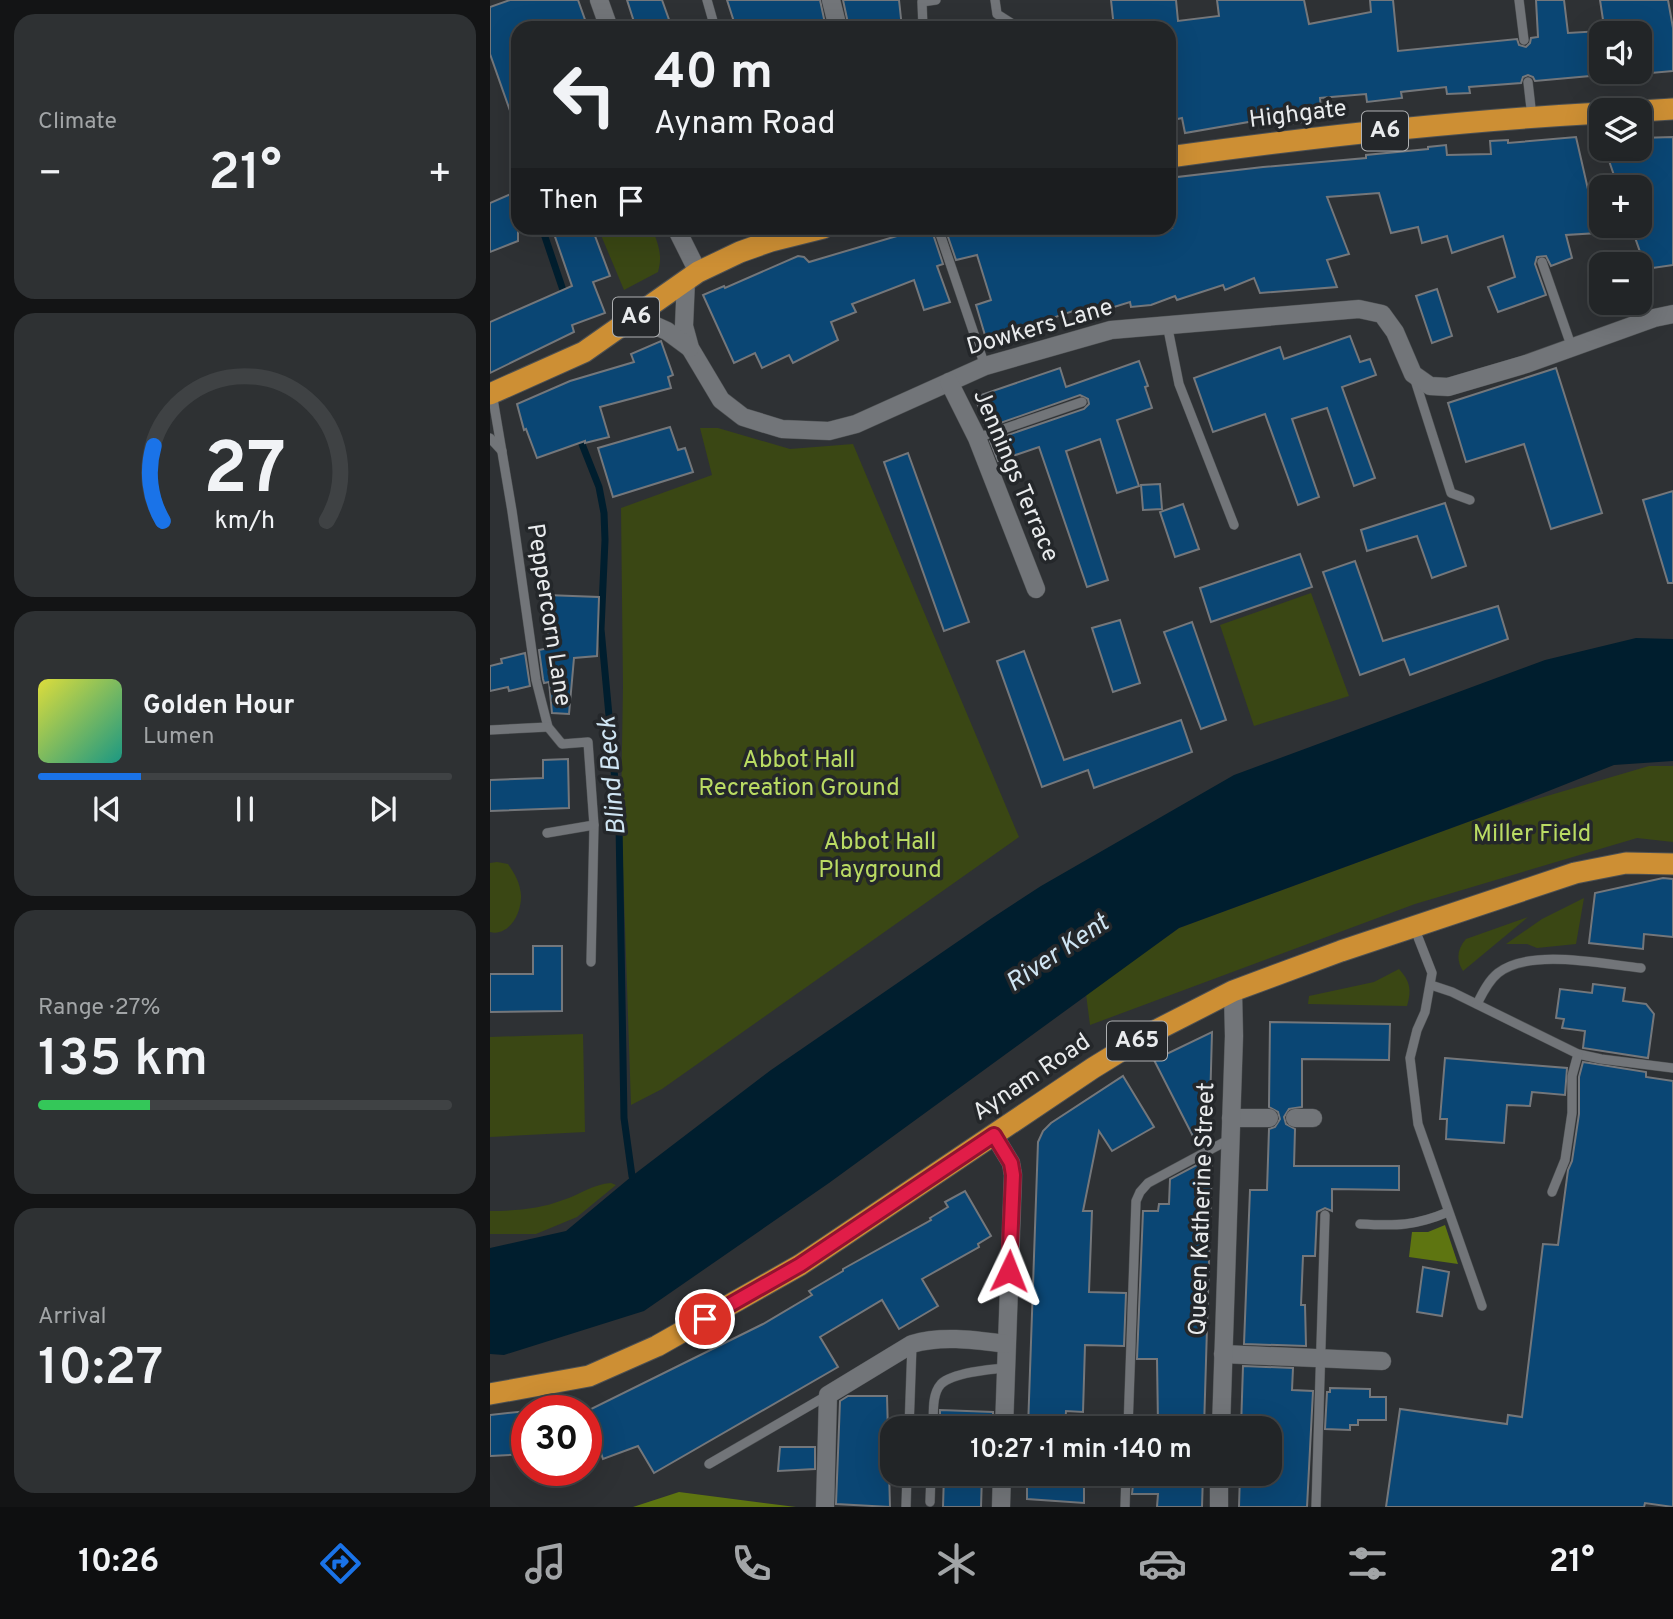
<!DOCTYPE html>
<meta charset="utf-8">
<style>
:root{--surface:#222527;--page:#2e3133;--text:#f1f3f6;--muted:#a2a5a7;--line:#3f4244;--accent:#1a73e8}
body{margin:0;font-family:Overpass,sans-serif;background:var(--page);color:var(--text);height:100vh;display:flex;flex-direction:column;font-size:26px;white-space:nowrap}
*{box-sizing:border-box;margin:0}
p{font-size:23px;color:var(--muted)}
.icon{flex:none;width:38px;height:38px;fill:none;stroke:currentColor;stroke-width:2;stroke-linecap:round;stroke-linejoin:round}
.map{position:relative;flex:1;overflow:hidden}
.sheet{display:flex;flex-direction:column;gap:14px;padding:14px;background:#131415;width:490px}
.sheet>*{flex:none}
.top-card{position:absolute;left:21px;top:21px;width:665px;height:214px;border-radius:21px;box-shadow:0 7px 28px #0002,0 0 0 2px var(--line);background:#222527;color:var(--text);overflow:hidden}
.controls{position:absolute;left:1099px;top:21px;display:grid;gap:14px}
.controls a{display:grid;place-items:center;width:63px;height:63px;border-radius:14px;background:var(--surface);box-shadow:0 7px 28px #0002,0 0 0 2px var(--line);font-size:35px}
.speed{position:absolute;left:21px;top:1395px;display:flex;gap:14px;font-size:35px;font-weight:700;text-align:center}
.speed>*{display:grid;place-content:center;width:91px;height:91px;border-radius:50%;background:var(--surface);box-shadow:0 7px 28px #0002,0 0 0 2px var(--line);line-height:1}
.speed .limit{border:10px solid #d22;background:#fff;color:#111}
.pin{position:absolute;display:grid;place-items:center;width:60px;height:60px;color:#fff;margin:-30px;border:4px solid #fff;border-radius:50%;box-shadow:0 2px 7px #0007}
.me{position:absolute;width:77px;margin:-38px;rotate:2deg;stroke-linejoin:round;filter:drop-shadow(0 0 5px #0008)}
.turn{display:flex;align-items:center;gap:24px;height:147px;padding:0 28px;font-size:32px}
.turn .icon{width:91px;height:91px;stroke-width:2.5}
.turn b{display:block;font-size:49px;line-height:60px}
.then{display:flex;align-items:center;height:66px;padding:0 28px;background:#0003;gap:14px;font-size:26px}
.big{font-size:52px;font-weight:600;line-height:1.1}
.sheet .widget{flex:1;display:flex;flex-direction:column;justify-content:center;gap:10px;min-width:0;padding:0 24px;border-radius:21px;background:var(--page)}
.sheet .dial{align-items:center;gap:0}
.dial svg{height:182px;overflow:visible;fill:none;stroke:var(--line);stroke-width:7;stroke-linecap:round;text-anchor:middle}
.dial text{fill:var(--text);stroke:none}
.song{display:flex;align-items:center;gap:21px}
.cover{width:84px;height:84px;border-radius:10px;background:linear-gradient(135deg,hsl(60 70% 55%),hsl(170 70% 35%))}
.played{height:7px;border-radius:4px;background:linear-gradient(90deg,var(--accent) 25%,var(--line) 25%)}
.keys{display:flex;justify-content:space-around;direction:ltr}
.heat{display:flex;justify-content:space-between;align-items:center;font-size:38px;direction:ltr}
.charge{height:10px;border-radius:5px;background:linear-gradient(90deg,#34c759 27%,var(--line) 0)}
.trip{position:absolute;left:390px;top:1416px;width:402px;height:70px;border-radius:21px;background:var(--surface);box-shadow:0 7px 28px #0002,0 0 0 2px var(--line);font-weight:600;line-height:70px;text-align:center}
.tabs{display:flex;height:112px;justify-content:space-around;align-items:center;background:#0e0f10;color:var(--muted)}
.tabs .icon{width:49px;height:49px}
.tabs .on{color:var(--accent)}
.tabs b{font-size:32px;color:var(--text)}
main{display:flex;flex:1;min-height:0}
.map>svg:first-child{display:block}
.green{fill:#3a4714}
.forest{fill:#5e7511}
.water{fill:#001e2e}
.lines{fill:none;stroke-linecap:round;stroke-linejoin:round}
.stream{stroke:#001e2e;stroke-width:7}
.building{fill:#0a4674;stroke:#74777b;stroke-width:2}
.lane-casing{stroke:#4d5052;stroke-width:10}
.street-casing{stroke:#4d5052;stroke-width:19}
.highway-casing{stroke:#4d5052;stroke-width:23}
.lane{stroke:#727579;stroke-width:9}
.street{stroke:#727579;stroke-width:18}
.highway{stroke:#cd8f34;stroke-width:21}
.route-casing{stroke:#92132f;stroke-width:18}
.route{stroke:#e11d48;stroke-width:12}
.labels{text-anchor:middle;dominant-baseline:central;stroke-width:7;stroke-linejoin:round;paint-order:stroke}
.shield{fill:#24272a;stroke:#aeb0b2;stroke-width:2}
.shield-label{font-size:23px;font-weight:bold;fill:#e9ebed}
.street-label{font-size:24px;fill:#e9ebed;stroke:#24272a}
.park-label{font-size:24px;fill:#badb63;stroke:#24272a}
.water-label{font-size:26px;font-style:italic;fill:#cfe5f3;stroke:#24272a}
</style>
<main>
<section class="sheet">
<div class="widget"><p>Climate</p>
<div class="heat"><a>−</a><b class="big">21°</b><a>+</a></div>
</div>
<div class="widget dial"><svg viewBox="0 0 100 80">
<path d="M14 69A42 42 0 1 1 86 69"/>
<path d="M14 69A42 42 0 0 1 10 36" stroke="#1a73e8"/>
<text x="50" y="56" font-size="32" font-weight="700">27</text>
<text x="50" y="72" font-size="11">km/h</text>
</svg></div>
<div class="widget">
<div class="song"><i class="cover"></i><div><b>Golden Hour</b><p>Lumen</p></div></div>
<div class="played"></div>
<div class="keys"><svg class="icon" aria-label="previous" viewBox="0 0 24 24"><path d="M18 5L8 12l10 7zM5 5v14"/></svg><svg class="icon" aria-label="pause" viewBox="0 0 24 24"><path d="M8 5v14M16 5v14"/></svg><svg class="icon" aria-label="next" viewBox="0 0 24 24"><path d="M6 5l10 7-10 7zM19 5v14"/></svg></div>
</div>
<div class="widget"><p>Range · 27%</p><b class="big">135 km</b><div class="charge"></div></div>
<div class="widget"><p>Arrival</p><b class="big">10:27</b></div>
</section>
<div class="map">
<svg width="1183" height="1507" viewBox="0 0 1183 1507">
<rect width="100%" height="100%" fill="#2e3134"/>
<g class="green">
<path d="M108 228H162C168 244 173 255 168 272L134 290Z"/>
<polygon points="210,428 228,428 300,449 363,444 529,837 172,1089 141,1105 131,807 133,687 131,508 222,475"/>
<polygon points="821,593 859,696 764,726 730,625"/>
<polygon points="1159,766 1183,766 1183,842 1147,838 925,904 600,1025 596,994 689,928 1016,808"/>
<path d="M7 862 18 864C25 874 30 883 31 895 32 911 20 937 0 932V863Z"/>
<polygon points="1094,898 1086,944 1047,948 1037,944 1016,944 1052,919"/>
<path d="M1038 917 973 971C966 960 967 949 976 939Z"/>
<path d="M909 969C920 981 922 990 917 1006L818 1004 819 996 884 982Z"/>
<polygon points="93,1034 95,1132 0,1137 0,1037"/>
<path d="M121 1183 126 1185 87 1217 46 1234H0V1211C24 1211 50 1209 73 1200 89 1195 103 1184 121 1183Z"/>
</g>
<g class="forest">
<polygon points="955,1225 968,1264 919,1257 922,1232 938,1232"/>
<polygon points="189,1492 306,1507 143,1507"/>
</g>
<polygon class="water" points="1146,638 1183,639 1183,761 1124,765 1016,808 689,928 339,1183 154,1311 14,1355 0,1354 0,1248 76,1231 142,1176 281,1070 502,918 551,886 744,775 1055,660"/>
<g class="lines">
<g class="stream">
<polyline points="23,144 28,158"/>
<polyline points="52,228 75,296"/>
<polyline points="88,434 109,487 114,513 115,540 111,629 129,824 134,1118 142,1176"/>
</g>
</g>
<g class="building">
<polygon points="20,0 88,0 98,28 28,28 28,125 25,125 0,54 0,7"/>
<polygon points="137,0 172,0 182,28 146,28"/>
<polygon points="237,0 330,0 336,28 246,28"/>
<polygon points="353,0 409,0 412,28 359,28"/>
<polygon points="621,0 686,0 688,21 729,16 727,0 814,0 819,24 881,12 880,0 903,0 908,51 1027,39 1029,45 1036,47 1040,43 1041,38 1048,37 1046,0 1074,0 1078,33 1111,31 1111,75 1045,81 1043,77 1038,75 1033,77 1031,83 979,87 980,93 957,94 956,87 911,92 912,98 877,102 876,94 830,98 832,120 777,126 776,119 695,133 692,118 679,121 679,28 624,28"/>
<polygon points="1110,0 1178,0 1183,28 1183,71 1150,74 1150,33 1115,33"/>
<polygon points="1086,137 1108,233 1076,235 1082,258 1061,266 1056,256 1047,257 1045,264 1056,295 1008,312 998,287 1025,277 1013,236 962,253 957,236 932,243 928,227 901,233 889,193 837,197 859,254 837,260 847,287 770,293 764,278 735,290 733,285 687,300 685,296 661,305 641,307 640,302 585,319 583,311 521,332 521,334 497,342 486,305 501,300 487,255 466,260 455,228 682,228 679,217 679,178 773,167 876,158 876,155 938,149 938,147 956,145 957,155 1001,154 1000,141 1018,140 1018,143"/>
<polygon points="1183,137 1183,265 1156,269 1141,226 1150,226 1150,187 1128,187 1115,149 1150,149 1150,138"/>
<polygon points="28,191 28,241 0,252 0,203"/>
<polygon points="62,228 102,228 120,276 103,282 115,313 82,325 84,332 0,373 0,322 82,286"/>
<polygon points="434,228 441,228 453,264 447,266 460,302 434,310 424,280 362,304 366,312 341,322 348,340 303,363 299,355 272,368 265,353 244,363 213,295 234,286 235,288 308,256 314,257 319,262"/>
<polygon points="947,289 962,336 942,343 926,296"/>
<polygon points="860,336 870,362 880,359 886,375 852,387 885,478 864,486 837,408 802,419 829,497 808,505 775,414 723,432 704,378 790,347 794,359"/>
<polygon points="171,341 183,375 178,377 181,388 110,407 119,437 95,443 95,441 47,458 36,429 34,430 27,404 80,381 144,362 141,354"/>
<polygon points="649,361 658,386 655,387 662,408 627,420 649,486 627,493 610,439 576,451 618,580 597,587 549,447 508,461 500,441 594,409 599,404 598,399 590,395 496,428 485,397 570,368 576,387"/>
<polygon points="1066,368 1112,513 1061,529 1034,444 976,462 958,403"/>
<polygon points="180,427 188,450 195,448 203,472 123,497 108,448"/>
<polygon points="418,453 479,622 454,631 394,462"/>
<polygon points="670,484 672,509 653,510 651,485"/>
<polygon points="1183,491 1183,583 1178,583 1153,500"/>
<polygon points="955,503 976,566 942,578 927,536 877,551 871,530"/>
<polygon points="693,504 709,549 685,557 670,512"/>
<polygon points="810,554 822,587 721,622 710,588"/>
<polygon points="865,561 893,641 1008,606 1018,639 920,675 914,659 870,675 833,572"/>
<polygon points="56,595 109,597 107,656 84,658 79,714 62,713 59,682 54,683 53,679 49,650 59,648"/>
<polygon points="630,620 650,683 623,692 602,628"/>
<polygon points="702,622 736,720 711,729 674,632"/>
<polygon points="534,651 574,760 691,720 702,752 604,788 598,770 552,787 507,661"/>
<polygon points="35,653 40,686 19,691 18,687 0,691 0,666 12,663 11,659"/>
<polygon points="78,759 79,808 0,811 0,780 53,778 53,760"/>
<polygon points="1173,878 1183,879 1183,937 1154,934 1153,949 1099,943 1105,893"/>
<polygon points="43,946 72,946 72,1011 0,1012 0,974 43,974"/>
<polygon points="1103,984 1135,988 1133,1001 1156,1004 1164,1014 1158,1058 1093,1048 1095,1031 1072,1028 1074,1019 1066,1018 1070,989 1102,993"/>
<polygon points="780,1022 900,1024 899,1060 812,1059 812,1107 799,1109 794,1117 796,1124 805,1129 804,1166 909,1166 909,1190 842,1189 842,1211 835,1208 827,1212 825,1256 813,1256 811,1305 815,1305 816,1346 754,1344 760,1190 777,1190 779,1129 785,1127 790,1119 788,1112 779,1107"/>
<polygon points="722,1032 719,1142 709,1148 664,1060"/>
<polygon points="955,1058 1077,1068 1075,1095 1042,1092 1040,1106 1017,1105 1014,1143 956,1139 957,1119 950,1119"/>
<polygon points="1093,1062 1156,1072 1156,1077 1183,1081 1183,1507 1155,1503 1154,1507 896,1507 910,1409 1017,1424 1018,1415 1032,1417 1053,1244 1068,1245 1078,1170 1082,1161 1089,1114 1089,1077"/>
<polygon points="633,1076 664,1127 622,1151 609,1131 593,1211 602,1211 599,1292 636,1293 634,1346 595,1345 593,1412 576,1411 575,1428 538,1428 548,1142 553,1131 561,1123"/>
<polygon points="718,1159 722,1160 714,1428 684,1428 684,1425 668,1424 667,1359 647,1359 653,1211 668,1211 669,1204 679,1204 680,1179"/>
<polygon points="475,1191 501,1236 488,1244 489,1247 432,1279 448,1306 409,1329 392,1300 330,1337 348,1367 164,1473 148,1446 113,1459 97,1411 273,1324 322,1295 319,1291 353,1271 353,1269 441,1220 440,1218 458,1207 455,1202"/>
<polygon points="933,1267 959,1272 952,1316 927,1312"/>
<polygon points="753,1366 803,1368 802,1390 823,1391 817,1507 749,1507 750,1474 780,1474 780,1428 751,1428"/>
<polygon points="840,1388 880,1389 880,1397 896,1397 896,1420 868,1420 868,1425 860,1425 860,1430 835,1429 837,1392 840,1392"/>
<polygon points="358,1396 397,1396 400,1507 346,1504 350,1401"/>
<polygon points="450,1410 503,1412 503,1428 450,1428"/>
<polygon points="37,1411 37,1454 0,1456 0,1415"/>
<polygon points="290,1447 325,1447 325,1469 288,1471"/>
<polygon points="454,1474 492,1474 491,1507 453,1507"/>
<polygon points="537,1474 587,1474 587,1482 594,1482 594,1503 537,1499"/>
<polygon points="671,1474 713,1474 712,1507 667,1507 668,1494 642,1494 644,1475 671,1475"/>
</g>
<g class="lines">
<g class="lane-casing">
<g id="lane">
<polyline points="217,0 225,28"/>
<polyline points="505,0 507,14 529,28"/>
<polyline points="1029,0 1034,40"/>
<polyline points="433,28 432,2 446,0"/>
<polyline points="1038,82 1042,117"/>
<polyline points="448,228 495,366"/>
<polyline points="1052,262 1082,348"/>
<polyline points="677,324 689,384 744,525"/>
<polyline points="924,377 961,493 980,500"/>
<polyline points="2,393 22,511 46,680 58,727 72,744 98,742 104,825 101,962"/>
<polyline points="0,438 12,451"/>
<polyline points="487,438 592,402"/>
<polyline points="0,730 58,727"/>
<polyline points="57,833 104,825"/>
<polyline points="924,927 942,973 935,1012 927,1030 920,1058 928,1124 992,1306"/>
<polyline points="941,985 962,992 1088,1054 1111,1059 1183,1068"/>
<path d="M987 1004C992 994 998 981 1008 973 1040 948 1112 964 1151 968"/>
<polyline points="1062,1192 1075,1160 1082,1113 1082,1076 1088,1054"/>
<path d="M870 1224C906 1226 925 1226 958 1212"/>
<polyline points="419,1428 422,1345"/>
<path d="M443 1428C444 1415 441 1395 451 1384 462 1373 500 1369 515 1368"/>
<polyline points="638,1428 646,1201 650,1192 658,1183 740,1139"/>
<polyline points="219,1464 338,1395"/>
<polyline points="440,1502 441,1474"/>
<polyline points="416,1507 417,1474"/>
<polyline points="635,1507 636,1474"/>
<polyline points="826,1507 835,1215"/>
</g>
</g>
<g class="street-casing">
<g id="street">
<polyline points="109,0 119,28"/>
<polyline points="341,0 348,28"/>
<polyline points="186,228 208,272"/>
<polyline points="196,280 194,326 200,348 231,400 253,417 292,429 339,431 366,424 495,366 621,330 869,309 892,314 905,332 923,374 940,386 958,387 1036,364 1164,318 1183,314"/>
<polyline points="146,317 177,331 200,348"/>
<polyline points="459,382 487,438 546,589"/>
<polyline points="741,1118 779,1118"/>
<polyline points="805,1118 823,1118"/>
<polyline points="504,1135 521,1163 523,1175 514,1428"/>
<polyline points="733,1354 892,1361"/>
<polyline points="731,1428 744,1036 743,991"/>
<path d="M335 1507 338 1395 422 1344C452 1335 485 1340 516 1344"/>
<polyline points="511,1507 512,1474"/>
<polyline points="729,1507 729,1474"/>
</g>
</g>
<g class="highway-casing">
<g id="highway">
<polyline points="1150,111 1183,109"/>
<path d="M679 157C822 137 967 121 1111 113"/>
<polyline points="0,394 94,352 208,272 250,252 281,241 333,228"/>
<polyline points="0,1394 99,1376 167,1346 310,1265 603,1068 655,1036 743,991 851,951 1085,873 1136,863 1183,864"/>
</g>
</g>
<use href="#lane" class="lane"/>
<use href="#street" class="street"/>
<use href="#highway" class="highway"/>
</g>
<g class="lines">
<g class="route-casing">
<polyline id="route" points="215,1319 310,1265 504,1135 521,1163 523,1175 519,1271"/>
</g>
<use href="#route" class="route"/>
</g>
<g class="labels">
<g class="shield">
<rect x="872" y="111.5" width="46" height="39" rx="5"/>
<rect x="123" y="297.5" width="46" height="39" rx="5"/>
<rect x="617" y="1021.5" width="60" height="39" rx="5"/>
</g>
<g class="shield-label">
<text x="895" y="131">A6</text>
<text x="146" y="317">A6</text>
<text x="647" y="1041">A65</text>
</g>
<g class="street-label">
<text transform="translate(808 115) rotate(-7)">Highgate</text>
<text transform="translate(550 328) rotate(-16)">Dowkers Lane</text>
<text transform="translate(525 476) rotate(67)">Jennings Terrace</text>
<text transform="translate(58 615) rotate(81)">Peppercorn Lane</text>
<text transform="translate(542 1078) rotate(-34)">Aynam Road</text>
<text transform="translate(713 1209) rotate(-88)">Queen Katherine Street</text>
</g>
<g class="park-label">
<text x="309" y="761">Abbot Hall<tspan x="309" dy="28">Recreation Ground</tspan></text>
<text x="1042" y="835">Miller Field</text>
<text x="390" y="843">Abbot Hall<tspan x="390" dy="28">Playground</tspan></text>
</g>
<g class="water-label">
<text transform="translate(123 776) rotate(-95)">Blind Beck</text>
<text transform="translate(568 954) rotate(-34)">River Kent</text>
</g>
</g>
</svg>
<div class="controls">
<a><svg class="icon" aria-label="sound" viewBox="0 0 24 24"><path d="M4 9h4l5-4v14l-5-4H4zM17 9q2 3 0 6"/></svg></a>
<a><svg class="icon" aria-label="layers" viewBox="0 0 24 24"><path d="M12 4l9 5-9 5-9-5zM3 14l9 5 9-5"/></svg></a>
<a>+</a>
<a>−</a>
</div>
<div class="speed"><div class="limit">30</div></div>
<div class="pin" style="left:215px;top:1319px;background:#d93025"><svg class="icon" aria-label="arrive" viewBox="0 0 24 24"><path d="M6 21V4h12l-3 4 3 4H6"/></svg></div>
<svg class="me" style="left:519px;top:1271px" viewBox="-20 -20 40 40"><path d="M0-17L14 15 0 8-14 15z" fill="#e11d48" stroke="#fff" stroke-width="4"/></svg>
<div class="trip">10:27 · 1 min · 140 m</div>
<div class="top-card">
<div class="turn"><svg class="icon" aria-label="left" viewBox="0 0 24 24"><path d="M17 20v-9H6M10 6l-5 5 5 5"/></svg><div><b>40 m</b>Aynam Road</div></div>
<div class="then">Then<svg class="icon" aria-label="arrive" viewBox="0 0 24 24"><path d="M6 21V4h12l-3 4 3 4H6"/></svg></div>
</div>
</div>
</main>
<nav class="tabs">
<b>10:26</b>
<svg class="icon on" aria-label="directions" viewBox="0 0 24 24"><path d="M12 3l9 9-9 9-9-9zM9 14v-3h6M13 9l2 2-2 2"/></svg>
<svg class="icon" aria-label="music" viewBox="0 0 24 24"><path d="M9 18V5l10-2v13"/><circle cx="6" cy="18" r="3"/><circle cx="16" cy="16" r="3"/></svg>
<svg class="icon" aria-label="phone" viewBox="0 0 24 24"><path d="M5 4h4l2 5-3 2q2 4 5 5l2-3 5 2v4C11 20 4 13 5 4z"/></svg>
<svg class="icon" aria-label="climate" viewBox="0 0 24 24"><path d="M12 3v18M4 7l16 10M4 17L20 7"/></svg>
<svg class="icon" aria-label="car" viewBox="0 0 24 24"><path d="M5 17H2v-5l4-1 3-4h7l3 4 3 1v5h-3M9 17h6M6 11h13"/><circle cx="7" cy="17" r="2"/><circle cx="17" cy="17" r="2"/></svg>
<svg class="icon" aria-label="filters" viewBox="0 0 24 24"><path d="M4 7h16M4 17h16"/><circle cx="9" cy="7" r="2"/><circle cx="15" cy="17" r="2"/></svg>
<b>21°</b>
</nav>
